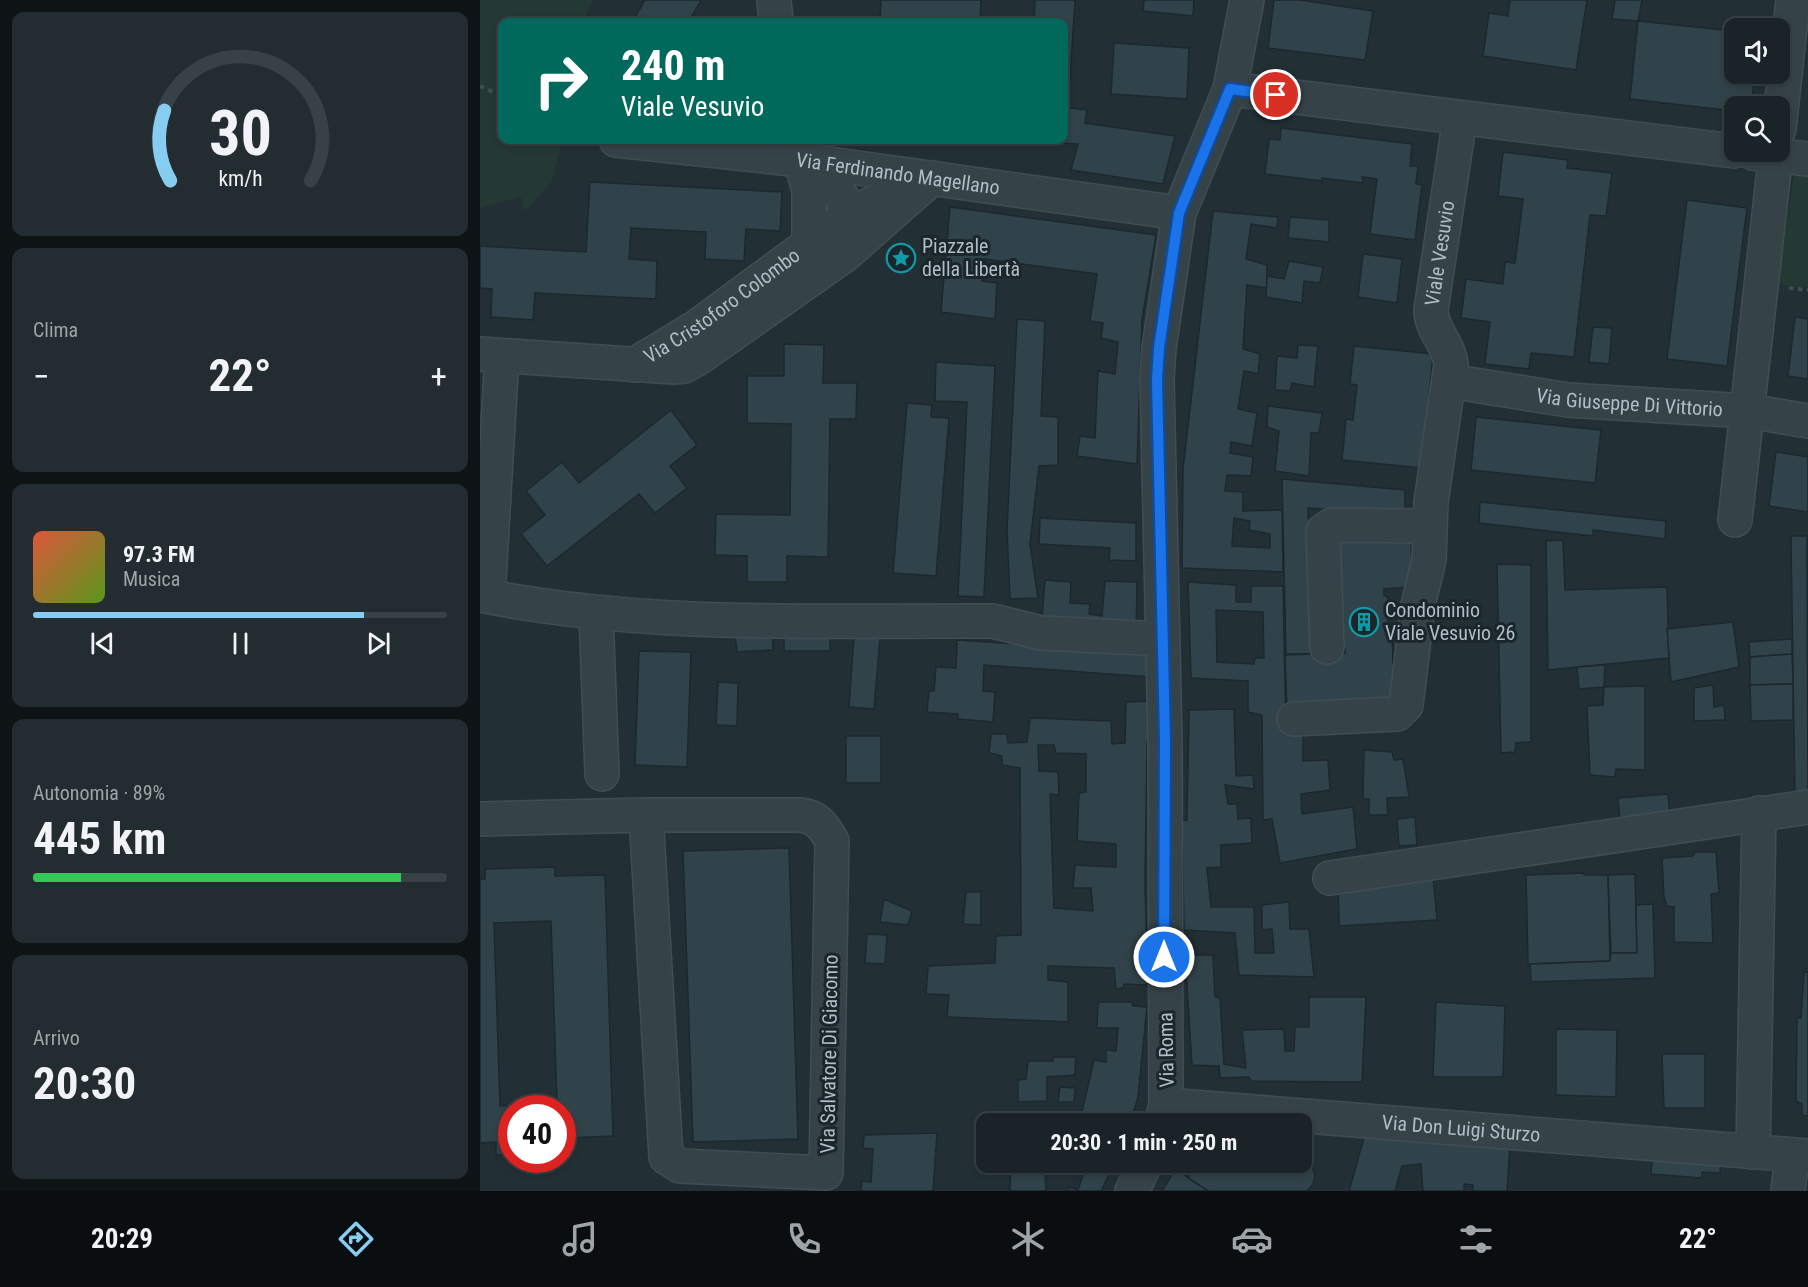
<!DOCTYPE html>
<html lang="it">
<meta charset="utf-8">
<style>
:root{--surface:#1a2428;--page:#232c30;--text:#f1f3f6;--muted:#9fa4a8;--line:#384145;--accent:#87cdf1}
body{margin:0;font-family:"Roboto Condensed",sans-serif;background:var(--page);color:var(--text);height:100vh;display:flex;flex-direction:column;font-size:22px;white-space:nowrap}
*{box-sizing:border-box;margin:0}
p{font-size:20px;color:var(--muted)}
.icon{flex:none;width:33px;height:33px;fill:none;stroke:currentColor;stroke-width:2;stroke-linecap:round;stroke-linejoin:round}
.map{position:relative;flex:1;overflow:hidden}
.panel{display:flex;flex-direction:column;gap:12px;padding:12px;background:#0e1416;width:480px}
.panel>*{flex:none}
.banner{position:absolute;left:18px;top:18px;width:570px;height:126px;border-radius:12px;box-shadow:0 3px 9px #0003,0 0 0 2px var(--line);background:#00695c;color:#fff;overflow:hidden}
.fabs{position:absolute;left:1244px;top:18px;display:grid;gap:12px}
.fabs a{display:grid;place-items:center;width:66px;height:66px;border-radius:12px;background:var(--surface);box-shadow:0 3px 9px #0003,0 0 0 2px var(--line);font-size:30px}
.speed{position:absolute;left:18px;top:1095px;display:flex;gap:12px;font-size:30px;font-weight:700;text-align:center}
.speed>*{display:grid;place-content:center;width:78px;height:78px;border-radius:50%;background:var(--surface);box-shadow:0 3px 9px #0003,0 0 0 2px var(--line);line-height:1}
.speed .limit{border:9px solid #d22;background:#fff;color:#111}
.pin{position:absolute;display:grid;place-items:center;width:51px;height:51px;color:#fff;margin:-26px;border:3px solid #fff;border-radius:50%;box-shadow:0 2px 6px #0007}
.me{position:absolute;width:66px;margin:-33px;rotate:0deg;stroke-linejoin:round;filter:drop-shadow(0 0 4px #0008)}
.turn{display:flex;align-items:center;gap:21px;height:126px;padding:0 24px;font-size:27px}
.turn .icon{width:78px;height:78px;stroke-width:2.5}
.turn b{display:block;font-size:42px;line-height:51px}
.big{font-size:45px;font-weight:700;line-height:1.1}
.panel .widget{flex:1;display:flex;flex-direction:column;justify-content:center;gap:9px;min-width:0;padding:0 21px;border-radius:12px;background:var(--page)}
.panel .dial{align-items:center;gap:0}
.dial svg{height:156px;overflow:visible;fill:none;stroke:var(--line);stroke-width:7;stroke-linecap:round;text-anchor:middle}
.dial text{fill:var(--text);stroke:none}
.song{display:flex;align-items:center;gap:18px}
.cover{width:72px;height:72px;border-radius:9px;background:linear-gradient(135deg,hsl(10 70% 55%),hsl(90 70% 35%))}
.played{height:6px;border-radius:3px;background:linear-gradient(90deg,var(--accent) 80%,var(--line) 80%)}
.keys{display:flex;justify-content:space-around;direction:ltr}
.heat{display:flex;justify-content:space-between;align-items:center;font-size:33px;direction:ltr}
.charge{height:9px;border-radius:4px;background:linear-gradient(90deg,#34c759 89%,var(--line) 0)}
.trip{position:absolute;left:496px;top:1113px;width:336px;height:60px;border-radius:12px;background:var(--surface);box-shadow:0 3px 9px #0003,0 0 0 2px var(--line);font-weight:700;line-height:60px;text-align:center}
.dock{display:flex;height:96px;justify-content:space-around;align-items:center;background:#0a0e10;color:var(--muted)}
.dock .icon{width:42px;height:42px}
.dock .current{color:var(--accent)}
.dock b{font-size:27px;color:var(--text)}
main{display:flex;flex:1;min-height:0}
.map>svg:first-child{display:block}
.green{fill:#243834}
.building{fill:#31434a;stroke:#1c282e;stroke-width:1.5;fill-rule:evenodd}
.lines{fill:none;stroke-linecap:round;stroke-linejoin:round}
.minor-casing{stroke:#414d54;stroke-width:36}
.path{stroke:#3c504c;stroke-width:4;stroke-dasharray:4.5 4.5;stroke-linecap:butt}
.minor{stroke:#354247;stroke-width:33}
.route-casing{stroke:#114b97;stroke-width:15}
.route{stroke:#1a73e8;stroke-width:10}
.labels{text-anchor:middle;dominant-baseline:central;stroke-width:6;stroke-linejoin:round;paint-order:stroke}
.street-label{font-size:20px;fill:#b0bdc4;stroke:#1b262c}
.poi-label{font-size:20px;fill:#b0bdc4;stroke:#1b262c;text-anchor:start}
</style>
<main>
<section class="panel">
<div class="widget dial"><svg viewBox="0 0 100 80">
<path d="M14 69A42 42 0 1 1 86 69"/>
<path d="M14 69A42 42 0 0 1 11 33" stroke="#87cdf1"/>
<text x="50" y="56" font-size="32" font-weight="700">30</text>
<text x="50" y="72" font-size="11">km/h</text>
</svg></div>
<div class="widget"><p>Clima</p>
<div class="heat"><a>−</a><b class="big">22°</b><a>+</a></div>
</div>
<div class="widget">
<div class="song"><i class="cover"></i><div><b>97.3 FM</b><p>Musica</p></div></div>
<div class="played"></div>
<div class="keys"><svg class="icon" aria-label="previous" viewBox="0 0 24 24"><path d="M18 5L8 12l10 7zM5 5v14"/></svg><svg class="icon" aria-label="pause" viewBox="0 0 24 24"><path d="M8 5v14M16 5v14"/></svg><svg class="icon" aria-label="next" viewBox="0 0 24 24"><path d="M6 5l10 7-10 7zM19 5v14"/></svg></div>
</div>
<div class="widget"><p>Autonomia · 89%</p><b class="big">445 km</b><div class="charge"></div></div>
<div class="widget"><p>Arrivo</p><b class="big">20:30</b></div>
</section>
<div class="map">
<svg width="1328" height="1191" viewBox="0 0 1328 1191">
<rect width="100%" height="100%" fill="#223036"/>
<g class="green">
<polygon points="0,0 111,0 112,3 102,22 22,22 22,140 83,140 71,183 45,211 41,197 0,208"/>
<polygon points="1315,167 1328,169 1328,288 1298,284"/>
</g>
<g class="building">
<polygon points="165,0 219,0 221,1 208,22 152,22"/>
<polygon points="401,0 501,0 500,22 400,22"/>
<polygon points="555,0 595,0 590,80 584,79 584,22 554,22"/>
<polygon points="664,0 714,0 713,16 663,11"/>
<polygon points="794,0 820,0 893,11 885,60 788,48"/>
<polygon points="1030,0 1107,0 1096,70 1003,56 1009,13 1028,16"/>
<polygon points="1135,0 1162,0 1158,21 1132,19"/>
<polygon points="1158,21 1254,31 1254,74 1275,74 1271,106 1254,106 1254,111 1150,99"/>
<polygon points="634,43 709,48 707,99 631,94"/>
<polygon points="584,107 607,110 605,123 695,136 683,184 591,170 598,144 579,143 579,140 584,140"/>
<polygon points="801,128 932,144 930,166 938,166 936,184 942,185 935,240 890,234 897,179 882,177 883,183 842,178 842,181 785,174 789,139 800,140"/>
<polygon points="1023,152 1088,160 1087,168 1132,173 1126,216 1110,215 1094,357 1051,353 1049,369 1005,364 1010,322 981,318 986,279 1023,284 1025,262 1035,263 1043,199 1018,196"/>
<polygon points="110,182 302,192 300,231 266,229 264,261 225,259 226,232 151,228 149,259 177,261 176,299 55,293 53,320 11,317 12,289 0,288 0,246 106,252"/>
<polygon points="1207,200 1267,208 1247,366 1187,359"/>
<polygon points="470,207 676,235 662,320 657,464 597,456 600,436 615,438 618,371 635,374 638,342 621,338 623,323 610,321 617,274 505,259 502,281 517,283 515,319 461,312"/>
<path d="M733 211 798 217 797 228 771 224 766 259 787 265V288L767 285 763 349 780 354 778 374 764 371 758 409 777 413 772 446 751 442 750 453 773 457 771 476 747 475 745 491 763 492V511L802 510 803 572 702 568 703 469ZM754 518 770 521 769 530 790 534V548L752 546Z"/>
<polygon points="810,217 849,220 849,242 808,238"/>
<polygon points="883,254 922,259 917,303 878,297"/>
<polygon points="809,261 843,267 840,283 824,281 822,303 786,297 787,276 804,279"/>
<polygon points="1315,317 1328,319 1328,379 1308,376"/>
<polygon points="537,319 565,321 561,416 578,417 578,465 559,466 550,544 558,598 530,599 527,530"/>
<polygon points="1113,327 1132,328 1129,364 1109,362"/>
<polygon points="304,344 344,345 343,383 377,383 376,419 350,419 348,557 307,556 307,582 267,582 267,556 235,555 236,514 310,515 311,424 267,423 267,376 304,376"/>
<polygon points="818,345 838,346 834,387 812,383 810,391 795,390 797,356 817,358"/>
<polygon points="874,346 953,354 942,468 862,460 866,419 873,420 877,385 870,384"/>
<polygon points="456,362 515,366 504,597 478,596 487,402 455,401"/>
<polygon points="427,403 452,405 451,417 469,418 456,576 413,573"/>
<polygon points="788,406 842,413 839,433 831,433 829,476 795,471 799,431 787,427"/>
<polygon points="191,410 217,445 190,466 207,488 175,513 159,494 67,566 41,534 65,515 46,491 82,462 99,483"/>
<polygon points="996,417 1121,430 1115,483 991,470"/>
<polygon points="1296,452 1328,457 1328,512 1289,506"/>
<polygon points="802,479 925,490 925,515 828,508 831,636 838,654 806,654"/>
<polygon points="1000,502 1186,521 1185,539 1113,530 1113,536 999,523"/>
<polygon points="560,518 656,523 656,561 629,560 630,548 559,544"/>
<polygon points="855,536 931,538 932,585 930,587 904,589 904,595 908,598 908,625 912,628 913,664 915,664 914,706 807,709 805,655 865,653 865,648 862,648"/>
<polygon points="1311,536 1327,536 1328,799 1315,800"/>
<polygon points="1083,540 1085,590 1187,587 1189,658 1068,670 1066,541"/>
<polygon points="1017,564 1051,565 1051,742 1036,743 1035,752 1021,753"/>
<polygon points="565,580 591,582 590,603 610,604 609,614 622,616 625,581 657,582 656,637 561,629"/>
<path d="M708 582 756 585V602H771V586H803L806 732 823 735V761L848 760 850 790 821 794 822 814 873 807 877 849 800 863 792 819 783 820 782 715 768 712V681L711 678ZM736 610 783 612 784 658H775L774 664 737 662Z"/>
<polygon points="1253,622 1259,667 1191,682 1187,629"/>
<polygon points="292,632 293,650 257,652 255,634"/>
<rect x="304" y="633" width="46" height="18"/>
<polygon points="374,636 400,638 394,709 369,707"/>
<polygon points="1312,639 1312,654 1270,657 1269,642"/>
<polygon points="477,640 672,653 671,677 504,665 503,691 515,692 513,722 478,719 478,714 447,712 449,691 454,691 456,667 476,668"/>
<polygon points="159,651 211,652 207,767 155,765"/>
<polygon points="1312,654 1313,684 1270,685 1270,657"/>
<polygon points="1125,665 1124,687 1099,689 1097,667"/>
<polygon points="238,682 258,683 257,726 236,725"/>
<polygon points="1313,684 1313,720 1271,721 1270,685"/>
<polygon points="1233,685 1234,707 1244,705 1245,720 1214,721 1214,688"/>
<polygon points="1165,686 1165,770 1136,769 1135,777 1110,775 1107,706 1123,705 1124,687"/>
<path d="M674 701 677 741 667 742 665 883 668 985 644 984 643 988 636 989 634 968 568 966V980L588 982V1022L467 1017 469 995 446 994 448 966 515 963 516 936 541 935 540 768 522 765V756L509 753 511 734H527L528 743 547 742 550 718 631 721 632 744 645 743 646 702ZM558 745H574L576 753 606 754V792L599 793 597 841 636 844V867L595 865 593 888H611L613 911 574 908 570 794 579 795 578 772 559 771Z"/>
<polygon points="754,709 756,776 773,775 774,789 745,785 748,804 757,804 758,819 771,818 772,843 741,845 741,867 727,868 731,907 774,907 775,953 794,953 792,929 782,930 782,905 809,902 810,929 829,929 834,977 759,975 755,933 704,930 702,821 707,820 709,710"/>
<rect x="366" y="736" width="35" height="47"/>
<polygon points="884,750 912,752 914,760 923,759 929,797 907,798 908,815 889,815 889,799 883,799"/>
<polygon points="1188,794 1190,816 1140,820 1138,798"/>
<polygon points="935,817 937,845 919,846 917,819"/>
<polygon points="309,848 318,1139 213,1142 203,851"/>
<polygon points="1215,852 1236,852 1239,893 1231,894 1233,943 1194,942 1194,907 1187,906 1184,898 1182,858 1213,856"/>
<path d="M75 867V876L125 875 133 1136 88 1138 89 1153H82V1108H32V1155H16V1142L0 1143V879H5V869ZM71 921 77 1104 20 1106 14 923Z"/>
<polygon points="1104,873 1104,875 1128,875 1130,961 1048,964 1046,875"/>
<polygon points="1155,874 1157,953 1131,953 1128,875"/>
<polygon points="953,875 957,920 859,926 858,884"/>
<polygon points="486,892 501,892 501,925 483,924"/>
<polygon points="404,899 432,911 428,925 400,922"/>
<polygon points="1173,904 1175,978 1051,982 1050,964 1130,961 1131,953 1157,953 1156,905"/>
<polygon points="387,934 407,935 405,964 385,963"/>
<polygon points="705,955 733,955 735,997 740,998 744,1064 766,1068 762,1030 804,1029 805,1051 814,1051 815,1027 829,1027 829,997 886,997 882,1082 771,1081 769,1077 740,1078 739,1066 712,1065"/>
<polygon points="1324,972 1328,972 1328,1116 1322,1115 1322,1104 1316,1101 1317,1018 1321,1018"/>
<polygon points="618,1002 652,1002 653,1006 667,1007 658,1097 650,1124 599,1124 614,1060 626,1062 626,1050 636,1051 638,1028 617,1028"/>
<polygon points="956,1002 1025,1006 1023,1077 953,1077"/>
<polygon points="1076,1029 1137,1030 1136,1097 1076,1095"/>
<polygon points="1182,1054 1225,1054 1225,1108 1184,1108"/>
<polygon points="573,1057 596,1057 595,1075 567,1077 567,1101 538,1102 538,1080 546,1079 548,1061 573,1061"/>
<polygon points="580,1087 595,1088 594,1102 578,1102"/>
<polygon points="822,1125 833,1125 830,1146 822,1148"/>
<polygon points="457,1133 453,1191 381,1191 382,1181 391,1182 393,1149 383,1148 384,1135"/>
<polygon points="885,1134 1030,1145 1027,1191 993,1191 993,1185 984,1184 984,1191 943,1191 941,1164 922,1166 915,1191 869,1191"/>
<polygon points="1173,1153 1241,1157 1240,1173 1222,1172 1222,1178 1171,1174"/>
<polygon points="822,1161 833,1169 835,1176 833,1184 827,1191 728,1191 708,1178 713,1162"/>
<polygon points="531,1162 635,1162 621,1191 587,1191 589,1187 598,1190 603,1175 582,1168 580,1171 565,1171 566,1191 530,1191"/>
<polygon points="696,1168 708,1178 728,1191 682,1191"/>
</g>
<g class="lines">
<g class="minor-casing">
<g id="minor">
<polyline points="294,0 296,22"/>
<polyline points="750,89 1254,151"/>
<polyline points="1299,129 1313,0"/>
<path id="s1" d="M136 140 321 160 699 213"/>
<polyline points="318,151 329,191 329,244"/>
<polyline points="1273,153 1328,159"/>
<path d="M321 160C347 178 376 200 371 236"/>
<polyline points="0,354 194,367 204,366 220,357 365,255 452,178"/>
<path id="s2" d="M154 365 215 328 371 213 426 189"/>
<path id="s3" d="M969 381 1088 400 1268 411 1328 421"/>
<polyline points="1255,520 1296,152"/>
<path d="M0 595C169 629 342 620 513 621L561 633 683 639"/>
<polyline points="8,596 22,356"/>
<polyline points="116,613 122,774"/>
<polyline points="847,647 843,531 852,525 950,526"/>
<path id="s4" d="M814 719 917 714 926 705 938 605 949 560 951 502 971 364C969 344 951 330 951 310L980 118"/>
<path d="M0 819 166 815H320C337 816 344 827 352 841L346 1173 200 1166 186 1157 166 815"/>
<polyline points="850,878 1328,807"/>
<path id="s5" d="M686 1105 1328 1156"/>
<polyline points="681,1124 686,1105 685,740 677,380 679,348 699,213 750,89 767,0"/>
<polyline points="1273,1152 1279,813"/>
<polyline points="652,1191 666,1162"/>
<polyline points="1308,1191 1312,1155"/>
</g>
</g>
<g class="path">
<polyline points="0,86 22,96"/>
<polyline points="1309,288 1328,290"/>
</g>
<use href="#minor" class="minor"/>
</g>
<g class="lines">
<g class="route-casing">
<polyline id="route" points="684,957 685,740 677,380 679,348 699,213 750,89 796,95"/>
</g>
<use href="#route" class="route"/>
</g>
<defs>
<g id="sight-ring" transform="scale(1.5)"><circle r="9.5" fill="#1b262c" stroke="#0f9aa8" stroke-width="1.5"/><path d="M0-6L1.8-2.2L6-1.7L2.9 1.2L3.7 5.4L0 3.3L-3.7 5.4L-2.9 1.2L-6-1.7L-1.8-2.2Z" fill="#0f9aa8"/></g>
<g id="building-ring" transform="scale(1.5)"><circle r="9.5" fill="#1b262c" stroke="#0f9aa8" stroke-width="1.5"/><path d="M-4-6H4V6H1V3H-1V6H-4ZM-2.5-4.3h1.7v1.8h-1.7ZM.8-4.3h1.7v1.8H.8ZM-2.5-1h1.7V.8h-1.7ZM.8-1h1.7V.8H.8Z" fill="#0f9aa8"/></g>
</defs>
<g fill-rule="evenodd">
<use href="#sight-ring" x="421" y="258"/>
<use href="#building-ring" x="884" y="622"/>
</g>
<g class="labels">
<g class="street-label">
<text stroke="none"><textPath href="#s1" startOffset="284">Via Ferdinando Magellano</textPath></text>
<text stroke="none"><textPath href="#s4" startOffset="576">Viale Vesuvio</textPath></text>
<text stroke="none"><textPath href="#s2" startOffset="106">Via Cristoforo Colombo</textPath></text>
<text stroke="none"><textPath href="#s3" startOffset="182">Via Giuseppe Di Vittorio</textPath></text>
<text transform="translate(686 1050) rotate(-91)">Via Roma</text>
<text transform="translate(349 1054) rotate(-89)">Via Salvatore Di Giacomo</text>
<text stroke="none"><textPath href="#s5" startOffset="296">Via Don Luigi Sturzo</textPath></text>
</g>
<g class="poi-label">
<text x="442" y="246">Piazzale<tspan x="442" dy="23">della Libertà</tspan></text>
<text x="905" y="610">Condominio<tspan x="905" dy="23">Viale Vesuvio 26</tspan></text>
</g>
</g>
</svg>
<div class="fabs">
<a><svg class="icon" aria-label="sound" viewBox="0 0 24 24"><path d="M4 9h4l5-4v14l-5-4H4zM17 9q2 3 0 6"/></svg></a>
<a><svg class="icon" aria-label="search" viewBox="0 0 24 24"><circle cx="10" cy="10" r="6"/><path d="M15 15l6 6"/></svg></a>
</div>
<div class="speed"><div class="limit">40</div></div>
<div class="pin" style="left:796px;top:95px;background:#d93025"><svg class="icon" aria-label="arrive" viewBox="0 0 24 24"><path d="M6 21V4h12l-3 4 3 4H6"/></svg></div>
<svg class="me" style="left:684px;top:957px" viewBox="-20 -20 40 40"><circle r="17" fill="#1a73e8" stroke="#fff" stroke-width="3"/><path d="M0-11L8 9 0 5-8 9z" fill="#fff"/></svg>
<div class="trip">20:30 · 1 min · 250 m</div>
<div class="banner">
<div class="turn"><svg class="icon" aria-label="right" viewBox="0 0 24 24"><path d="M7 20v-9h11M14 6l5 5-5 5"/></svg><div><b>240 m</b>Viale Vesuvio</div></div>
</div>
</div>
</main>
<nav class="dock">
<b>20:29</b>
<svg class="icon current" aria-label="directions" viewBox="0 0 24 24"><path d="M12 3l9 9-9 9-9-9zM9 14v-3h6M13 9l2 2-2 2"/></svg>
<svg class="icon" aria-label="music" viewBox="0 0 24 24"><path d="M9 18V5l10-2v13"/><circle cx="6" cy="18" r="3"/><circle cx="16" cy="16" r="3"/></svg>
<svg class="icon" aria-label="phone" viewBox="0 0 24 24"><path d="M5 4h4l2 5-3 2q2 4 5 5l2-3 5 2v4C11 20 4 13 5 4z"/></svg>
<svg class="icon" aria-label="climate" viewBox="0 0 24 24"><path d="M12 3v18M4 7l16 10M4 17L20 7"/></svg>
<svg class="icon" aria-label="car" viewBox="0 0 24 24"><path d="M5 17H2v-5l4-1 3-4h7l3 4 3 1v5h-3M9 17h6M6 11h13"/><circle cx="7" cy="17" r="2"/><circle cx="17" cy="17" r="2"/></svg>
<svg class="icon" aria-label="filters" viewBox="0 0 24 24"><path d="M4 7h16M4 17h16"/><circle cx="9" cy="7" r="2"/><circle cx="15" cy="17" r="2"/></svg>
<b>22°</b>
</nav>
